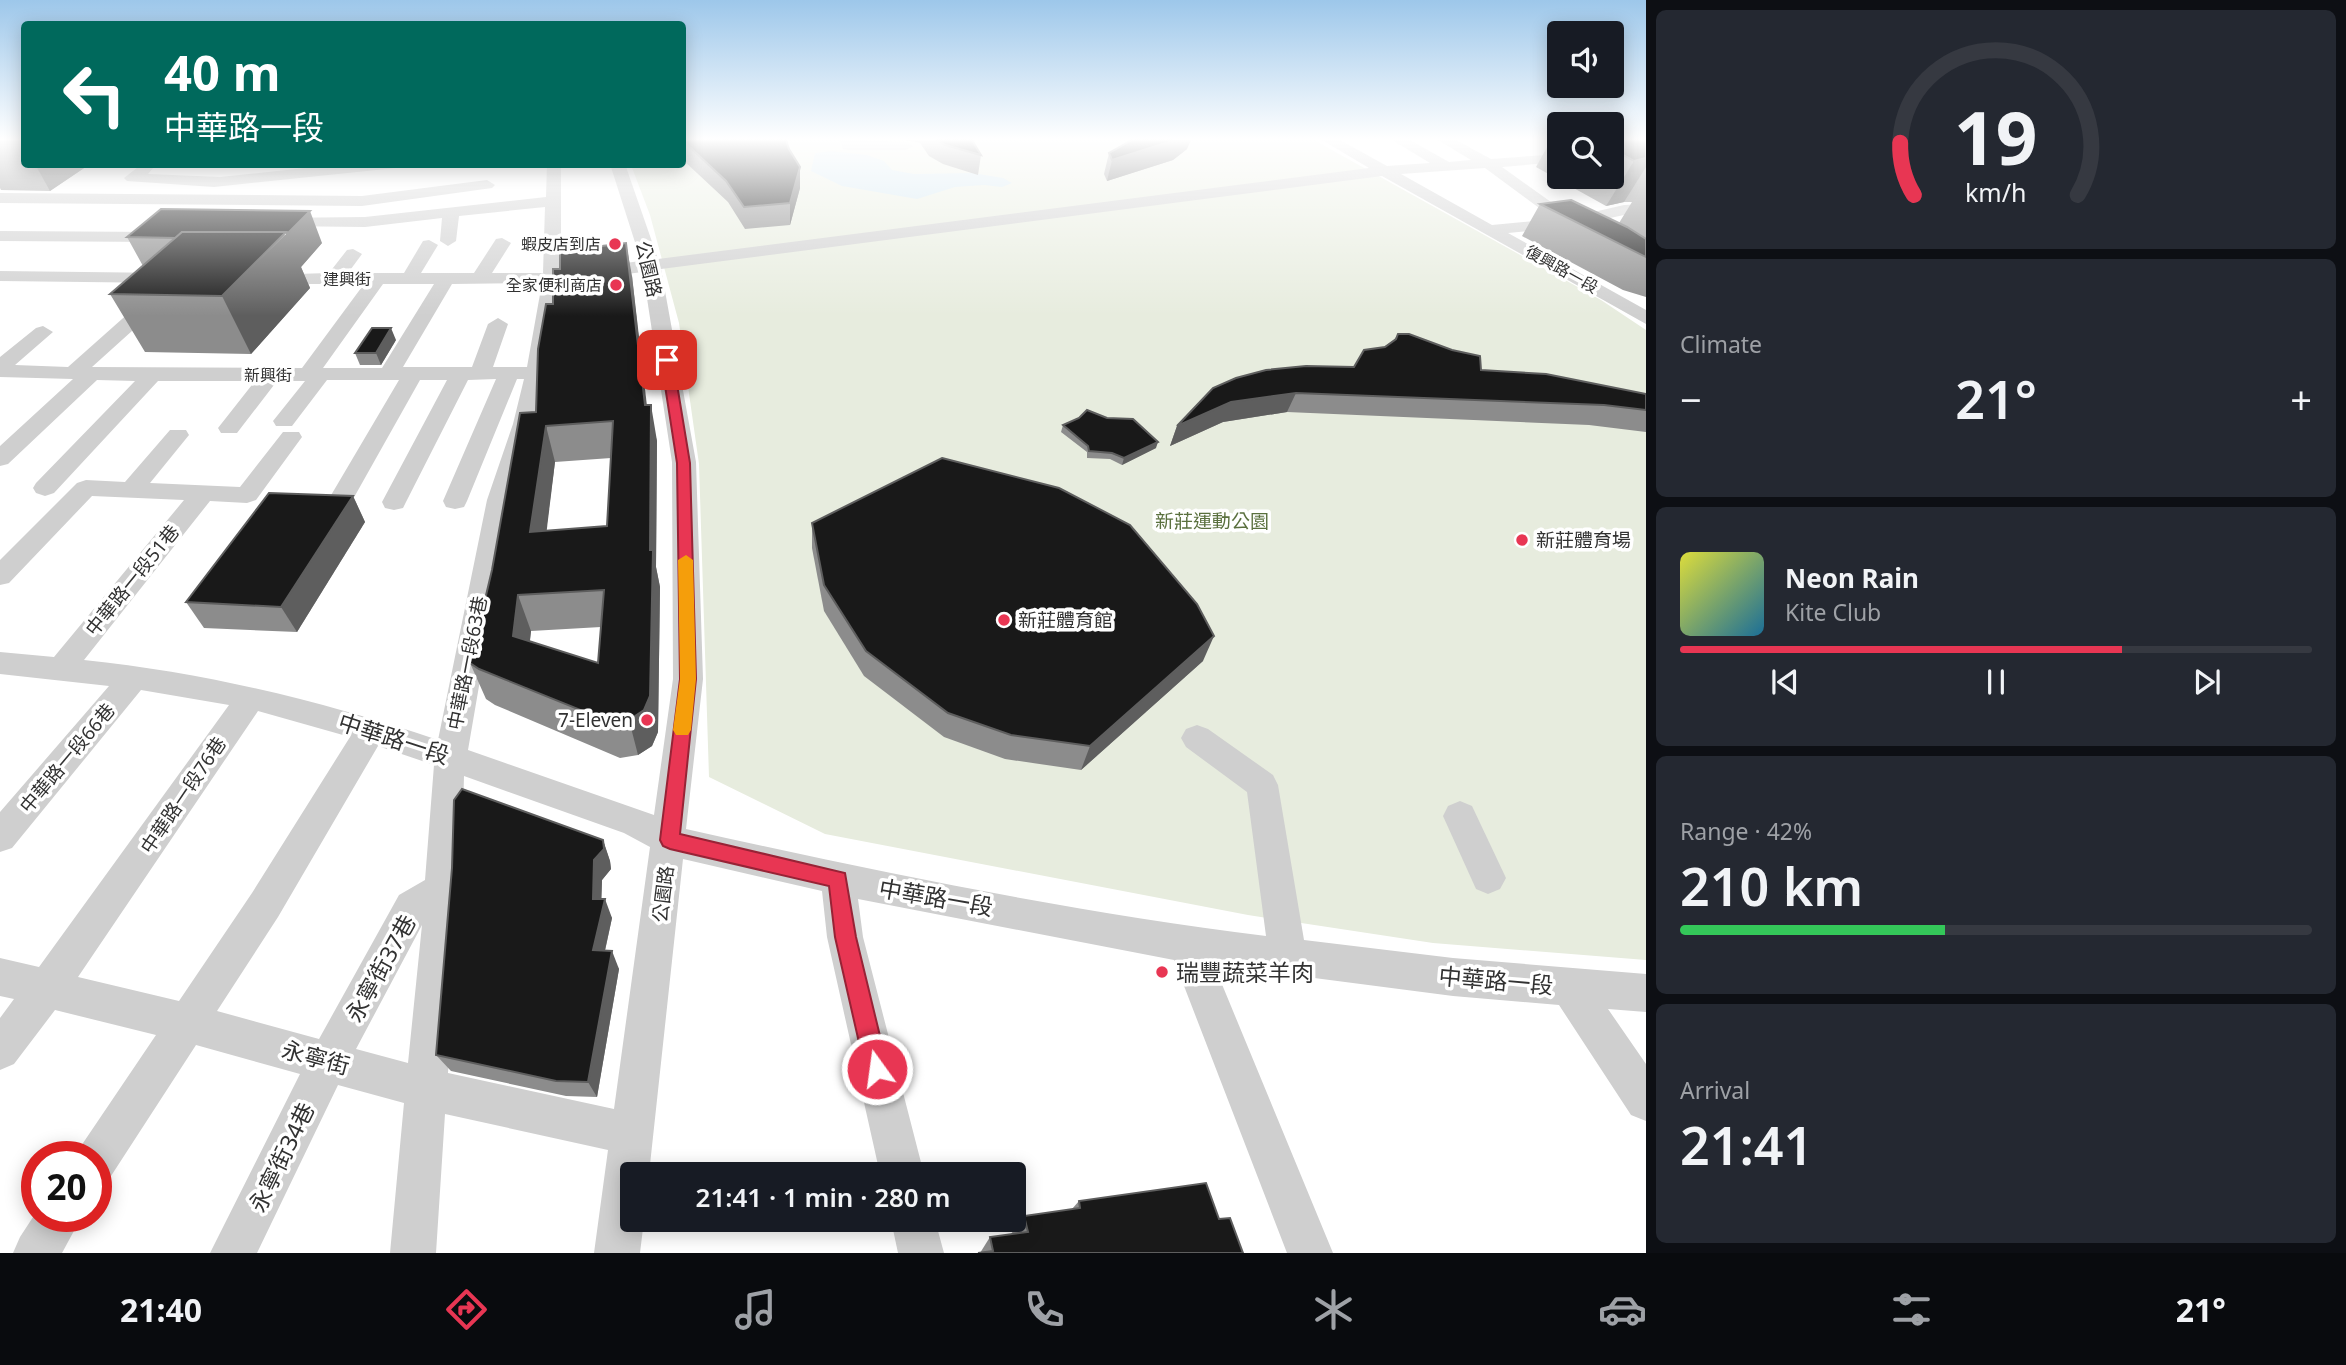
<!DOCTYPE html>
<meta charset="utf-8">
<style>
:root{--surface:#171b24;--page:#242831;--text:#f1f3f6;--muted:#9ea1a6;--line:#363941;--accent:#e83653}
body{margin:0;font-family:"Noto Sans","Noto Sans TC",sans-serif;background:var(--page);color:var(--text);height:100vh;display:flex;flex-direction:column;font-size:26px;white-space:nowrap}
*{box-sizing:border-box;margin:0}
p{font-size:23px;color:var(--muted)}
.icon{flex:none;width:38px;height:38px;fill:none;stroke:currentColor;stroke-width:2;stroke-linecap:round;stroke-linejoin:round}
.map{position:relative;flex:1;overflow:hidden}
.details{display:flex;flex-direction:column;gap:10px;padding:10px;background:#0d0f14;width:700px}
.details>*{flex:none}
.guide{position:absolute;left:21px;top:21px;width:665px;height:147px;border-radius:7px;box-shadow:0 4px 18px #0003;background:#00695c;color:#fff;overflow:hidden}
.tools{position:absolute;left:1547px;top:21px;display:grid;gap:14px}
.tools a{display:grid;place-items:center;width:77px;height:77px;border-radius:7px;background:var(--surface);box-shadow:0 4px 18px #0003;font-size:35px}
.speed{position:absolute;left:21px;top:1141px;display:flex;gap:14px;font-size:35px;font-weight:700;text-align:center}
.speed>*{display:grid;place-content:center;width:91px;height:91px;border-radius:50%;background:var(--surface);box-shadow:0 4px 18px #0003;line-height:1}
.speed .limit{border:10px solid #d22;background:#fff;color:#111}
.pin{position:absolute;display:grid;place-items:center;width:60px;height:60px;color:#fff;margin:-30px;border-radius:14px;box-shadow:0 4px 10px #0006}
.me{position:absolute;width:77px;margin:-38px;rotate:346deg;stroke-linejoin:round;filter:drop-shadow(0 0 5px #0008)}
.turn{display:flex;align-items:center;gap:24px;height:147px;padding:0 28px;font-size:32px}
.turn .icon{width:91px;height:91px;stroke-width:2.5}
.turn b{display:block;font-size:49px;line-height:60px}
.big{font-size:52px;font-weight:600;line-height:1.1}
.details .widget{flex:1;display:flex;flex-direction:column;justify-content:center;gap:10px;min-width:0;padding:0 24px;border-radius:10px;background:var(--page)}
.details .dial{align-items:center;gap:0}
.dial svg{height:182px;overflow:visible;fill:none;stroke:var(--line);stroke-width:7;stroke-linecap:round;text-anchor:middle}
.dial text{fill:var(--text);stroke:none}
.song{display:flex;align-items:center;gap:21px}
.cover{width:84px;height:84px;border-radius:10px;background:linear-gradient(135deg,hsl(60 70% 55%),hsl(200 70% 35%))}
.played{height:7px;border-radius:4px;background:linear-gradient(90deg,var(--accent) 70%,var(--line) 70%)}
.keys{display:flex;justify-content:space-around;direction:ltr}
.heat{display:flex;justify-content:space-between;align-items:center;font-size:38px;direction:ltr}
.charge{height:10px;border-radius:5px;background:linear-gradient(90deg,#34c759 42%,var(--line) 0)}
.trip{position:absolute;left:620px;top:1162px;width:406px;height:70px;border-radius:7px;background:var(--surface);box-shadow:0 4px 18px #0003;font-weight:600;line-height:70px;text-align:center}
.dock{display:flex;height:112px;justify-content:space-around;align-items:center;background:#090b0e;color:var(--muted)}
.dock .icon{width:49px;height:49px}
.dock .current{color:var(--accent)}
.dock b{font-size:32px;color:var(--text)}
main{display:flex;flex:1;min-height:0}
.map>svg:first-child{display:block}
.green{fill:#e7ecde}
.water{fill:#cee4ee}
.lines{fill:none;stroke-linecap:round;stroke-linejoin:round}
.minor{fill:#cfcfcf;fill-rule:evenodd}
.wall{fill:#8c8c8c;fill-rule:evenodd}
.shaded-wall{fill:#5e5e5e}
.building{fill:#191919;stroke:#5e5e5e;stroke-width:2;fill-rule:evenodd}
.route{fill:#e83653;stroke:#972336;stroke-width:2}
.slow{fill:#f59e0b}
.poi-dot{fill:#e83653;stroke:#fff;stroke-width:2.5}
.labels{text-anchor:middle;dominant-baseline:central;stroke-width:7;stroke-linejoin:round;paint-order:stroke}
.far-poi-label{font-size:16px;fill:#323232;stroke:#fff;text-anchor:end}
.far-street-label{font-size:16px;fill:#323232;stroke:#fff}
.street-label{font-size:19px;fill:#323232;stroke:#fff}
.park-label{font-size:19px;fill:#5a703e;stroke:#fff}
.poi-label{font-size:19px;fill:#323232;stroke:#fff;text-anchor:start}
.near-street-label{font-size:23px;fill:#323232;stroke:#fff}
.near-poi-label{font-size:23px;fill:#323232;stroke:#fff;text-anchor:start}
</style>
<main>
<div class="map">
<svg width="1646" height="1253" viewBox="0 0 1646 1253">
<rect width="100%" height="100%" fill="#fff"/>
<polygon class="green" points="683,140 1314,140 1601,300 1646,330 1646,960 1433,943 1248,915 825,834 709,777 699,464 679,323 650,215 631,165 682,164"/>
<polygon class="water" points="831,151 867,155 884,161 892,170 914,174 973,173 1003,178 1012,183 1002,187 984,185 955,187 917,199 842,186 811,171 815,153"/>
<g class="lines">
<g class="minor">
<polygon points="840,140 906,142 913,146 906,150 848,150 843,149"/>
<path d="M1322 140H1340L1387 166 1430 163 1392 140H1410L1449 162 1471 160 1438 140H1456L1491 159 1559 154V162L1502 167 1572 217 1624 205 1646 204V214L1624 215 1582 224 1581 230 1575 231 1566 227 1508 233 1646 310V324L1382 176 661 269 696 462 703 679 686 829C878 872 1072 912 1266 936L1247 792 1186 747 1181 738 1186 729 1197 725 1208 729 1273 775 1278 785 1304 940 1453 958 1646 974V1012L1608 1009 1646 1064V1121L1631 1115 1559 1005 1453 996 1214 965 1333 1253H1287L1174 960 858 899 863 937 924 1174H880L827 937 822 891 683 859 649 1174H632V1220H644L640 1253H594L608 1150 445 1114 436 1253H390L404 1103 338 1085 257 1253H210L300 1074 196 1045 111 1176 96 1183V1157H76L81 1146 156 1035 55 1010 14 1064 0 1070V1018L14 999 0 996V958L39 967 229 705 141 690 12 848 0 852V812L109 686 0 674V652L54 657 184 500 92 496 9 583 0 585V560L77 483 86 480 125 482 170 430H186L189 435 150 483 240 487 283 432H299L302 437 256 500 247 503 210 501 84 660C208 673 321 701 438 740L487 500 513 424 524 379H517L467 501 464 507 455 509 446 507 443 501 496 379 468 380 406 502 403 508 394 510 385 508 382 502 447 380H420L348 508 339 510 330 508 327 502 399 380H327L292 426H276L273 421 305 381H277L237 433H221L218 428 255 381H158L54 493 45 496 36 493 33 488 36 483 135 381 97 380 8 464 0 466V446L73 379 0 377V357L36 328 43 326 53 332 15 365 68 367 149 295 156 293 165 299 163 303 92 367 302 368 364 284H269L260 279 263 275 329 273 347 250 353 249 362 254 348 273H404L423 241 429 240 438 245 421 273H474L496 239 502 238 511 243 492 273H543L545 207 459 216 456 241 448 246 440 241 442 218 365 227 278 226 270 221 272 218 365 217 546 197 547 164H561V271L641 261 610 164H625L658 259 1369 168ZM1485 168 1554 219 1492 225 1401 174ZM643 272 672 462 673 679 654 815 468 750 511 500 535 424 546 373 560 282ZM542 283 527 367H493L508 324 498 318 488 324 472 367H403L452 284ZM383 284H434L382 368H323ZM258 711 350 737 252 893 179 1001 78 977ZM378 746 434 765 425 880 399 895 319 1039 217 1011 278 917ZM464 776 624 833 650 847 614 1109 448 1073 461 888ZM422 925 408 1063 356 1049Z"/>
<polygon points="142,164 151,165 153,168 148,174 220,177 345,164 402,164 395,168 214,187 127,181 124,178"/>
<polygon points="487,180 495,185 492,188 362,206 0,203 0,193 362,196"/>
<polygon points="0,231 158,232 166,237 158,242 0,241"/>
<polygon points="0,271 169,273 178,278 169,283 0,281"/>
<polygon points="1460,801 1472,806 1506,878 1500,889 1488,894 1476,889 1443,816 1448,806"/>
<polygon points="37,1211 37,1216 82,1216 62,1253 13,1253 20,1237"/>
<polygon points="891,1220 935,1220 944,1253 898,1253"/>
</g>
</g>
<g class="wall">
<polygon points="0,140 24,140 24,164 90,164 50,191 1,190 0,188"/>
<polygon points="682,140 800,188 790,225 745,229 728,202 682,159"/>
<polygon points="905,140 972,140 981,155 978,175 943,164 929,156 920,143"/>
<polygon points="1551,140 1559,140 1559,177 1612,177 1612,140 1646,140 1646,297 1623,290 1522,236 1540,204 1619,223 1632,202 1624,202 1606,206 1536,167"/>
<polygon points="1187,149 1173,160 1107,181 1104,174 1109,153"/>
<polygon points="161,209 322,243 301,267 310,288 251,354 145,352 110,294 143,266 127,237"/>
<path d="M632 276 646 405 657 441 656 567 660 587 658 732 652 746 638 755 620 758 495 705 486 699 470 663 536 412 553 304ZM611 458 607 526 546 531 555 462ZM601 627 598 663 530 641 531 631Z"/>
<polygon points="1398,334 1481,370 1646,394 1646,432 1589,425 1287,412 1223,422 1170,446 1177,426 1354,367 1394,340"/>
<polygon points="396,340 381,365 360,365 355,353"/>
<polygon points="1063,425 1156,448 1122,465 1110,459 1087,458 1087,452 1061,432"/>
<polygon points="353,496 365,522 297,632 204,628 186,602"/>
<polygon points="812,523 1203,661 1081,770 1005,759 944,737 864,676 824,611 812,548"/>
<polygon points="603,840 610,861 611,869 602,880 601,899 612,918 605,951 619,969 597,1097 566,1096 451,1071 436,1055"/>
<polygon points="1079,1201 1219,1219 980,1253 990,1237 1011,1234 1024,1216 1072,1209"/>
</g>
<g class="shaded-wall">
<polygon points="20,140 24,140 24,148"/>
<polygon points="1175,140 1191,140 1187,149 1173,160 1107,181 1112,160"/>
<polygon points="1646,158 1646,167 1624,202 1606,206 1634,161"/>
<polygon points="35,164 90,164 50,191"/>
<polygon points="800,167 800,188 790,225 790,203"/>
<polygon points="310,211 322,243 301,267 310,288 251,354 222,296"/>
<polygon points="626,243 632,276 651,441 645,405"/>
<polygon points="391,328 396,340 381,365 376,353"/>
<polygon points="1296,393 1287,412 1223,422 1170,446 1177,426 1231,402"/>
<polygon points="651,405 657,441 656,567 660,587 658,732 652,746 638,755 629,720 650,550"/>
<polygon points="546,426 555,462 542,569 530,532"/>
<polygon points="1158,442 1156,448 1122,465 1124,458"/>
<polygon points="353,496 365,522 297,632 281,607"/>
<polygon points="518,595 531,631 526,672 513,636"/>
<polygon points="1214,636 1203,661 1081,770 1090,746"/>
<polygon points="603,840 610,861 611,869 602,880 601,916 605,899 612,918 601,968 593,950 593,899 594,860"/>
<polygon points="612,951 619,969 597,1097 588,1082"/>
</g>
<g class="building">
<polygon points="682,140 786,140 789,149 800,167 790,203 744,207 726,181"/>
<polygon points="937,140 972,140 981,155 945,145"/>
<polygon points="1132,140 1175,140 1112,160 1109,153"/>
<polygon points="1612,140 1646,140 1646,158 1634,161 1612,149"/>
<polygon points="1571,200 1627,227 1646,239 1646,257 1540,204"/>
<polygon points="161,209 310,211 287,234 286,232 182,232 176,238 127,237"/>
<polygon points="182,232 286,232 222,296 110,294"/>
<path d="M626 243 645 405H651L650 550H653L650 696 644 710 629 720 610 722 479 669 470 663 492 570 520 413 536 412 538 349 546 304H553V269H560V251ZM613 421 607 526 530 532 546 426ZM604 590 598 663 513 636 518 595Z"/>
<polygon points="372,328 391,328 376,353 355,353"/>
<polygon points="1398,334 1409,334 1452,350 1480,356 1481,370 1546,374 1646,394 1646,410 1604,405 1296,393 1231,402 1177,426 1213,388 1236,378 1266,370 1306,366 1354,367 1364,350 1385,347 1396,339"/>
<polygon points="1087,410 1107,418 1133,419 1158,442 1124,458 1112,453 1089,451 1088,446 1063,425 1079,418"/>
<polygon points="942,458 1059,488 1130,525 1197,604 1214,636 1090,746 1011,735 948,713 866,651 824,585 812,523"/>
<polygon points="269,493 353,496 281,607 186,602"/>
<polygon points="462,789 603,840 604,849 594,860 593,899 605,899 593,950 612,951 588,1082 556,1081 436,1055 452,868 454,800"/>
<polygon points="1206,1183 1219,1219 1230,1218 1243,1253 978,1253 993,1251 990,1237 1028,1232 1024,1216 1080,1208 1079,1201"/>
</g>
<linearGradient id="sky" x2="0" y2="1"><stop stop-color="#9dc7ea"/><stop offset="0.44" stop-color="#fff"/><stop offset="1" stop-color="#fff" stop-opacity="0"/></linearGradient>
<rect width="1646" height="316" fill="url(#sky)"/>
<polygon class="route" points="667,357 673,360 690,463 696,679 680,834 845,873 856,937 888,1069 885,1077 877,1080 869,1077 865,1069 835,937 829,886 670,849 663,846 660,840 680,679 677,463 661,360"/>
<polygon class="slow" points="686,555 693,560 696,679 691,730 688,735 676,735 673,730 680,679 678,560"/>
<g class="poi-dot">
<circle cx="615" cy="244" r="7"/>
<circle cx="616" cy="285" r="7"/>
<circle cx="1522" cy="540" r="7"/>
<circle cx="1004" cy="620" r="7"/>
<circle cx="647" cy="720" r="7"/>
<circle cx="1162" cy="972" r="7"/>
</g>
<g class="labels">
<g class="far-poi-label">
<text x="601" y="244">蝦皮店到店</text>
<text x="602" y="285">全家便利商店</text>
</g>
<g class="far-street-label">
<text transform="translate(1562 269) rotate(29)">復興路一段</text>
<text x="347" y="279">建興街</text>
<text x="268" y="375">新興街</text>
</g>
<g class="street-label">
<text transform="translate(649 269) rotate(77)">公園路</text>
<text transform="translate(132 580) rotate(-51)">中華路一段51巷</text>
<text transform="translate(467 663) rotate(-79)">中華路一段63巷</text>
<text transform="translate(67 758) rotate(-50)">中華路一段66巷</text>
<text transform="translate(183 795) rotate(-56)">中華路一段76巷</text>
<text transform="translate(663 894) rotate(-83)">公園路</text>
</g>
<g class="park-label">
<text x="1212" y="521">新莊運動公園</text>
</g>
<g class="poi-label">
<text x="1536" y="540">新莊體育場</text>
<text x="1018" y="620">新莊體育館</text>
<text x="633" y="720" text-anchor="end">7-Eleven</text>
</g>
<g class="near-street-label">
<text transform="translate(394 738) rotate(18)">中華路一段</text>
<text transform="translate(936 897) rotate(10)">中華路一段</text>
<text transform="translate(380 968) rotate(-61)">永寧街37巷</text>
<text transform="translate(1496 980) rotate(5)">中華路一段</text>
<text transform="translate(316 1057) rotate(15)">永寧街</text>
<text transform="translate(281 1157) rotate(-64)">永寧街34巷</text>
</g>
<g class="near-poi-label">
<text x="1176" y="972">瑞豐蔬菜羊肉</text>
</g>
</g>
</svg>
<div class="tools">
<a><svg class="icon" aria-label="sound" viewBox="0 0 24 24"><path d="M4 9h4l5-4v14l-5-4H4zM17 9q2 3 0 6"/></svg></a>
<a><svg class="icon" aria-label="search" viewBox="0 0 24 24"><circle cx="10" cy="10" r="6"/><path d="M15 15l6 6"/></svg></a>
</div>
<div class="speed"><div class="limit">20</div></div>
<div class="pin" style="left:667px;top:360px;background:#d93025"><svg class="icon" aria-label="arrive" viewBox="0 0 24 24"><path d="M6 21V4h12l-3 4 3 4H6"/></svg></div>
<svg class="me" style="left:877px;top:1069px" viewBox="-20 -20 40 40"><circle r="17" fill="#e83653" stroke="#fff" stroke-width="3"/><path d="M0-11L8 9 0 5-8 9z" fill="#fff"/></svg>
<div class="trip">21:41 · 1 min · 280 m</div>
<div class="guide">
<div class="turn"><svg class="icon" aria-label="left" viewBox="0 0 24 24"><path d="M17 20v-9H6M10 6l-5 5 5 5"/></svg><div><b>40 m</b>中華路一段</div></div>
</div>
</div>
<section class="details">
<div class="widget dial"><svg viewBox="0 0 100 80">
<path d="M14 69A42 42 0 1 1 86 69"/>
<path d="M14 69A42 42 0 0 1 8 46" stroke="#e83653"/>
<text x="50" y="56" font-size="32" font-weight="700">19</text>
<text x="50" y="72" font-size="11">km/h</text>
</svg></div>
<div class="widget"><p>Climate</p>
<div class="heat"><a>−</a><b class="big">21°</b><a>+</a></div>
</div>
<div class="widget">
<div class="song"><i class="cover"></i><div><b>Neon Rain</b><p>Kite Club</p></div></div>
<div class="played"></div>
<div class="keys"><svg class="icon" aria-label="previous" viewBox="0 0 24 24"><path d="M18 5L8 12l10 7zM5 5v14"/></svg><svg class="icon" aria-label="pause" viewBox="0 0 24 24"><path d="M8 5v14M16 5v14"/></svg><svg class="icon" aria-label="next" viewBox="0 0 24 24"><path d="M6 5l10 7-10 7zM19 5v14"/></svg></div>
</div>
<div class="widget"><p>Range · 42%</p><b class="big">210 km</b><div class="charge"></div></div>
<div class="widget"><p>Arrival</p><b class="big">21:41</b></div>
</section>
</main>
<nav class="dock">
<b>21:40</b>
<svg class="icon current" aria-label="directions" viewBox="0 0 24 24"><path d="M12 3l9 9-9 9-9-9zM9 14v-3h6M13 9l2 2-2 2"/></svg>
<svg class="icon" aria-label="music" viewBox="0 0 24 24"><path d="M9 18V5l10-2v13"/><circle cx="6" cy="18" r="3"/><circle cx="16" cy="16" r="3"/></svg>
<svg class="icon" aria-label="phone" viewBox="0 0 24 24"><path d="M5 4h4l2 5-3 2q2 4 5 5l2-3 5 2v4C11 20 4 13 5 4z"/></svg>
<svg class="icon" aria-label="climate" viewBox="0 0 24 24"><path d="M12 3v18M4 7l16 10M4 17L20 7"/></svg>
<svg class="icon" aria-label="car" viewBox="0 0 24 24"><path d="M5 17H2v-5l4-1 3-4h7l3 4 3 1v5h-3M9 17h6M6 11h13"/><circle cx="7" cy="17" r="2"/><circle cx="17" cy="17" r="2"/></svg>
<svg class="icon" aria-label="filters" viewBox="0 0 24 24"><path d="M4 7h16M4 17h16"/><circle cx="9" cy="7" r="2"/><circle cx="15" cy="17" r="2"/></svg>
<b>21°</b>
</nav>
